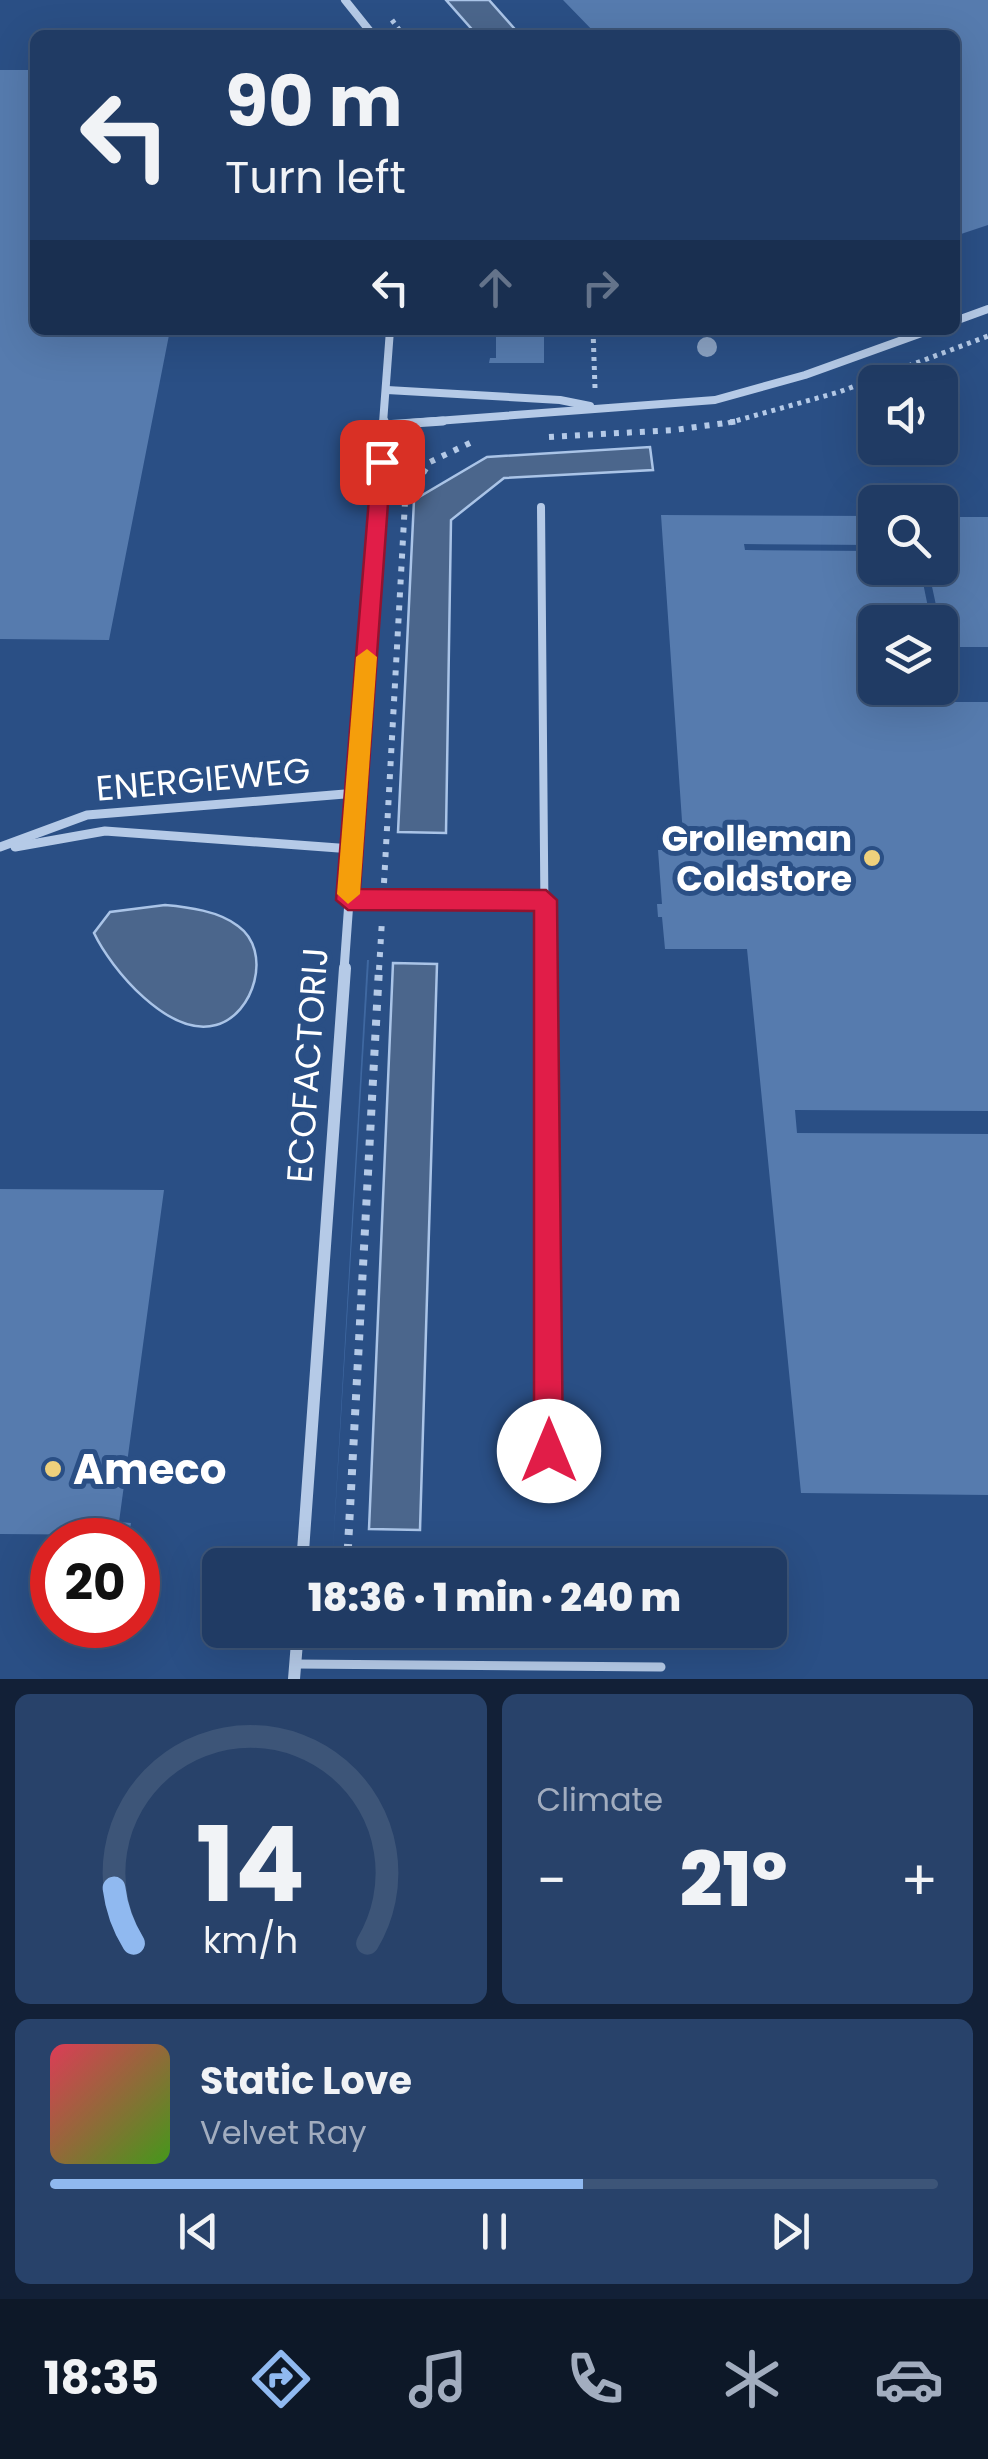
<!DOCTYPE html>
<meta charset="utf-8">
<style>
:root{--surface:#203b64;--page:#28426a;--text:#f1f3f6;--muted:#a2adbf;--line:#3d5578;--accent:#90b9f0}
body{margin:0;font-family:Poppins,sans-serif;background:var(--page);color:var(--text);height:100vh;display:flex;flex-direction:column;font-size:38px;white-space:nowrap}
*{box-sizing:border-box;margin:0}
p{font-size:32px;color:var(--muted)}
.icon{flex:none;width:55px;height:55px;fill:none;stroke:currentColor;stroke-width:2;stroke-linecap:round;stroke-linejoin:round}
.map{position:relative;height:1679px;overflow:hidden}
.drawer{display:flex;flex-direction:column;gap:15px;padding:15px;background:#122037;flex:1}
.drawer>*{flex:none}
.banner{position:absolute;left:30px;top:30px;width:930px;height:305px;border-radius:15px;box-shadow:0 10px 40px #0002,0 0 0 2px var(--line);background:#203b64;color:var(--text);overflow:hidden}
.buttons{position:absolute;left:858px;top:365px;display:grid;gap:20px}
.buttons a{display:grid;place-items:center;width:100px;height:100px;border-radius:15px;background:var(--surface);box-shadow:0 10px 40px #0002,0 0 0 2px var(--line);font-size:50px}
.speed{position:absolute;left:30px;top:1518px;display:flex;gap:20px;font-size:50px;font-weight:700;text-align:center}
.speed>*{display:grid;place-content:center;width:130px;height:130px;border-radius:50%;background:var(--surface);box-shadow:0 10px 40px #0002,0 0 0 2px var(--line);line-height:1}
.speed .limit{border:15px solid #d22;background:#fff;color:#111}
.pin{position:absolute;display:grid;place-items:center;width:85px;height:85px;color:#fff;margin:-42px;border-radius:20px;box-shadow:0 5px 15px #0006}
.me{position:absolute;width:110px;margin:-55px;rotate:0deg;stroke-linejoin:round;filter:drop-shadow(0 0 8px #0008)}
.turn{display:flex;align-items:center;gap:35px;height:210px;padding:0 30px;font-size:45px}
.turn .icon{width:130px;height:130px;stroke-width:2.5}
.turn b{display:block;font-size:70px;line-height:85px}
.lanes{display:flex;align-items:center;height:95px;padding:0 30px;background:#0003;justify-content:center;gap:50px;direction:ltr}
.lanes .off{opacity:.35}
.big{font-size:75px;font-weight:800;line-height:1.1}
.drawer .widget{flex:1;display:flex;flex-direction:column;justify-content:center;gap:15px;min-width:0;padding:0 35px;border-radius:15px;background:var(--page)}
.drawer .dial{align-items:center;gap:0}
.dial svg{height:260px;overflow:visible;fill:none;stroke:var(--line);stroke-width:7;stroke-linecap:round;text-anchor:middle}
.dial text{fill:var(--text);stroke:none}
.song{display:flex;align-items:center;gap:30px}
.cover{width:120px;height:120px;border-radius:15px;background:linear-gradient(135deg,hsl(350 70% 55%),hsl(100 70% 35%))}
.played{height:10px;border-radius:5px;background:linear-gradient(90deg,var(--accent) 60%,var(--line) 60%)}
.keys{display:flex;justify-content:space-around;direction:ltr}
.heat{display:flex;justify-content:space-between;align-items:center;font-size:55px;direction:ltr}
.drawer .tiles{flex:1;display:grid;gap:15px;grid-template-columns:1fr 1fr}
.widget:last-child{grid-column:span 2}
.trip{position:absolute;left:202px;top:1548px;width:585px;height:100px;border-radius:15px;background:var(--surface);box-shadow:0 10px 40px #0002,0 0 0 2px var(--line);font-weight:800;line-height:100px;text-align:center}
.menu{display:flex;height:160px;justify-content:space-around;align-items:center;background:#0d1828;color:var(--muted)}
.menu .icon{width:70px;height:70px}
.menu .on{color:var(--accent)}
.menu b{font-size:45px;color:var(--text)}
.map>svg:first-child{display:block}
.green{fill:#3f68a1}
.water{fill:#4b668c;stroke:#aac4e7;stroke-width:2.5}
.building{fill:#567bae}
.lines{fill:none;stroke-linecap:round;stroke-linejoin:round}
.path-far2{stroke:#b5cae7;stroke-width:5;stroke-dasharray:4 5;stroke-linecap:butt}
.path-far1{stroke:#b5cae7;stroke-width:6;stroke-dasharray:5 8;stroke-linecap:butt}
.path{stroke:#b5cae7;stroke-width:8;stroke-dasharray:6 9;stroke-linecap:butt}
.lane-far1{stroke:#b5cae7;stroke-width:8}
.lane{stroke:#b5cae7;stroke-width:9}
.street-far2{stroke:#b5cae7;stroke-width:8}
.street-far1{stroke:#b5cae7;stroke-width:9}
.street{stroke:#b5cae7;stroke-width:12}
.tree{fill:#8aa2c3}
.route{fill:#e11d48;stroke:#92132f;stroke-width:2.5}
.slow{fill:#f59e0b}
.poi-dot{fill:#eed07c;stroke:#2a4f85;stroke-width:4}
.labels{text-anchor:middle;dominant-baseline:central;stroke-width:10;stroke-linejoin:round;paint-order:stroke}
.street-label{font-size:35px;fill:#fff;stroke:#2a4f85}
.poi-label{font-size:35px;font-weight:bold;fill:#fff;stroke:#2a4f85;text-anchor:end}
.near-poi-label{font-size:42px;font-weight:bold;fill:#fff;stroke:#2a4f85;text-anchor:start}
</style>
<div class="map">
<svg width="988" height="1679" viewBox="0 0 988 1679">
<rect width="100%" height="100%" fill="#2a4f85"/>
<polygon class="green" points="367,960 369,960 332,1565"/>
<g class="water">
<polygon points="446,0 489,0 520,35 477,35"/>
<polygon points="650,447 653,470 504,478 451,520 446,833 398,832 414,500 487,457"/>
<path d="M165 905C188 907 219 911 238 926 273 951 254 1015 216 1025 169 1038 111 969 94 933L110 912Z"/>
<polygon points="393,963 437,964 420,1530 369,1529"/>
</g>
<g class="building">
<polygon points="563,0 988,0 988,225 955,236 955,35 597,35"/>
<polygon points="0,70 35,70 35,330 170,330 109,640 0,639"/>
<polygon points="496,330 544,330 544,363 489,363 490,358 496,358"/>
<polygon points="661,515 875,516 875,545 744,544 745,550 875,551 875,568 920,568 931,622 875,622 875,688 940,688 942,677 947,702 988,702 988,1111 795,1110 797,1133 988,1134 988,1495 801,1493 747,949 665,949 662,917 658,917 657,904 662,904 658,850 684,850"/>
<polygon points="940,517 988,517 988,647 945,647 928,568 940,568"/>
<polygon points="0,1189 164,1190 119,1522 131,1523 129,1535 0,1534"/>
</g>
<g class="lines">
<g class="path-far2">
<polyline points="392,20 403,35"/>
<polyline points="593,330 595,388"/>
<polyline points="728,423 839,392 988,336"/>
</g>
<g class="path-far1">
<polyline points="549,437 674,430 740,421"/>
<polyline points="384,883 405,502 430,462 472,442"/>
<polyline points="379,970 382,920"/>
</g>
<polyline class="path" points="347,1565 379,968"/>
<g class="lane-far1">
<polyline points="541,507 545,970"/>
<polyline points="348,900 546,900"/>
</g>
<g class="lane">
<polyline points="545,968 549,1491"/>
<polyline points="295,1664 661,1667"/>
</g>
<g class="street-far2">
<polyline points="345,0 373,35"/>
<polyline points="955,321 988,309"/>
<polyline points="387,390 560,400 590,406"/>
<polyline points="383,423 390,330"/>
<polyline points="410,423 715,400 805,375 930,330"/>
</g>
<g class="street-far1">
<polyline points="384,425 443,421"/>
<polyline points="0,847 87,815 357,793"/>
<polyline points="15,847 105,831 352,849"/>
<polyline points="344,970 384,421"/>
</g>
<g class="street">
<polyline points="302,1565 345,968"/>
<polyline points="294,1679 298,1630"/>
</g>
</g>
<circle class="tree" cx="707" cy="347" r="10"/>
<polygon class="route" points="382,455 391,462 360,889 546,890 557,900 563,1451 559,1461 549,1466 539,1461 534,1451 534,911 348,910 336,900 372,462"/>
<polygon class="slow" points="367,649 377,657 360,894 348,904 337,894 356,657"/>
<g class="poi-dot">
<circle cx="872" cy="858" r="10"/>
<circle cx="53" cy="1469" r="10"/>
</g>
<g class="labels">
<g class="street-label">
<text transform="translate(203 779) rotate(-5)">ENERGIEWEG</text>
<text transform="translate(307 1065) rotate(-86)">ECOFACTORIJ</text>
</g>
<g class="poi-label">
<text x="852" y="838">Grolleman<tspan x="852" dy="40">Coldstore</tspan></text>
</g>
<g class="near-poi-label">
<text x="73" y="1469">Ameco</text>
</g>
</g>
</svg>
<div class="buttons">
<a><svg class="icon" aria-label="sound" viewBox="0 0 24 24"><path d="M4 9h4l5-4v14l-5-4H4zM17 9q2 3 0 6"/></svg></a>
<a><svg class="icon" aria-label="search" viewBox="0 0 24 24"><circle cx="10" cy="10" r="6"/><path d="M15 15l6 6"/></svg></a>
<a><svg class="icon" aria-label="layers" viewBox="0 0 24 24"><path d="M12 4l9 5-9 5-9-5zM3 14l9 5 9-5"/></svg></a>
</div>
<div class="speed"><div class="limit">20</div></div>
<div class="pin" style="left:382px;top:462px;background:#d93025"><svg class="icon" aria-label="arrive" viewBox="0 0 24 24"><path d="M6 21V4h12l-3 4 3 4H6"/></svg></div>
<svg class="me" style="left:549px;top:1451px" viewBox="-20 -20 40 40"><circle r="19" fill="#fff"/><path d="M0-13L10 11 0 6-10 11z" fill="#e11d48"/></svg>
<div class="trip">18:36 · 1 min · 240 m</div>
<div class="banner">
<div class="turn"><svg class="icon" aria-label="left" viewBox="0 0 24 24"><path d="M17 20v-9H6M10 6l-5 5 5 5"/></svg><div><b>90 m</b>Turn left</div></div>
<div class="lanes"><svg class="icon" aria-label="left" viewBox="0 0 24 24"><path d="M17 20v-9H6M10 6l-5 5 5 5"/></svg><svg class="icon off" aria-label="ahead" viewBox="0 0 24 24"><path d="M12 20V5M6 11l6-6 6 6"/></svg><svg class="icon off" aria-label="right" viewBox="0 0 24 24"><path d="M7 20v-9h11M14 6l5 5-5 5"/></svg></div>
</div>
</div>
<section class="drawer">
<div class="tiles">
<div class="widget dial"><svg viewBox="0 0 100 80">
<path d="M14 69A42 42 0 1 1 86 69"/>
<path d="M14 69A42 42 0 0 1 8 52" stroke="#90b9f0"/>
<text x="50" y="56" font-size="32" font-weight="700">14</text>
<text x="50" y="72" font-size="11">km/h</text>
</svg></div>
<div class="widget"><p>Climate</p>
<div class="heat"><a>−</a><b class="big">21°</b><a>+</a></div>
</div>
<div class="widget">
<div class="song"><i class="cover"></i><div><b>Static Love</b><p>Velvet Ray</p></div></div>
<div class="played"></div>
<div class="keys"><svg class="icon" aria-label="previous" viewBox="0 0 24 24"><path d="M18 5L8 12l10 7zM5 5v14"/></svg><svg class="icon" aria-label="pause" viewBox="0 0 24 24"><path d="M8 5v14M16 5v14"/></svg><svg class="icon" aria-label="next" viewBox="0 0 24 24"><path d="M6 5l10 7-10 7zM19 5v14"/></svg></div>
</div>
</div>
</section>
<nav class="menu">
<b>18:35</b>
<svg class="icon on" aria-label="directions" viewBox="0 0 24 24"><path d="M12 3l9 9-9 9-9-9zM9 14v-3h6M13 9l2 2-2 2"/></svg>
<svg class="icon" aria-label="music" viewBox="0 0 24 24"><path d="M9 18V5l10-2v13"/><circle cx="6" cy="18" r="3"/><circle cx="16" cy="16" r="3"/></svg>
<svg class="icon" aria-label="phone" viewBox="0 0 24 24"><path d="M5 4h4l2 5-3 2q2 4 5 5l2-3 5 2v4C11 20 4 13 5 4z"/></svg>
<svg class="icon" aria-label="climate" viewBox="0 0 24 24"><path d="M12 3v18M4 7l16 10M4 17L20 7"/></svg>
<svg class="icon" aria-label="car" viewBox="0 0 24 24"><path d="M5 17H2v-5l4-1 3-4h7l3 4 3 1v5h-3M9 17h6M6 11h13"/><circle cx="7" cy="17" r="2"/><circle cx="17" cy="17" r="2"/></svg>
</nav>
